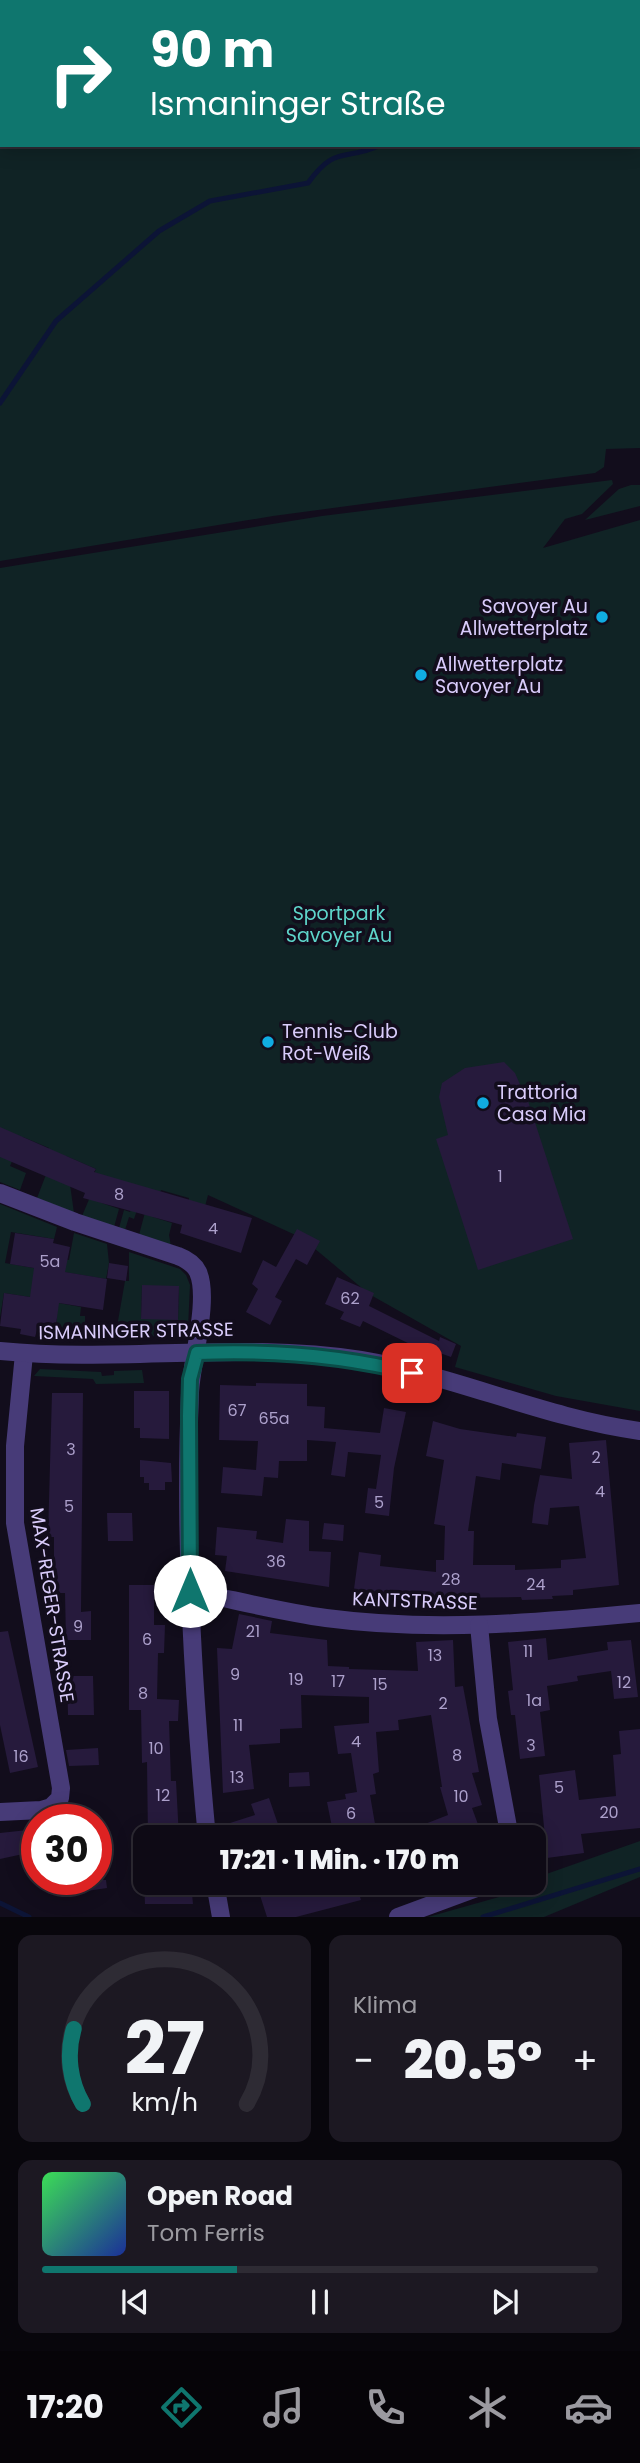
<!DOCTYPE html>
<html lang="de">
<meta charset="utf-8">
<style>
:root{--surface:#0e0a15;--page:#1c1822;--text:#f1f3f6;--muted:#9b9aa0;--line:#2e2b34;--accent:#0f766e}
body{margin:0;font-family:Poppins,sans-serif;background:var(--page);color:var(--text);height:100vh;display:flex;flex-direction:column;font-size:26px;white-space:nowrap}
*{box-sizing:border-box;margin:0}
p{font-size:23px;color:var(--muted)}
.icon{flex:none;width:38px;height:38px;fill:none;stroke:currentColor;stroke-width:2;stroke-linecap:round;stroke-linejoin:round}
.map{position:relative;height:1917px;overflow:hidden}
.panel{display:flex;flex-direction:column;gap:18px;padding:18px;background:#08060c;flex:1}
.panel>*{flex:none}
.banner{position:absolute;left:0px;top:0px;width:640px;height:147px;box-shadow:0 4px 18px #0003,0 0 0 2px var(--line);background:#0f766e;color:#fff;overflow:hidden}
.speed{position:absolute;left:21px;top:1804px;display:flex;gap:14px;font-size:35px;font-weight:700;text-align:center}
.speed>*{display:grid;place-content:center;width:91px;height:91px;border-radius:50%;background:var(--surface);box-shadow:0 4px 18px #0003,0 0 0 2px var(--line);line-height:1}
.speed .limit{border:10px solid #d22;background:#fff;color:#111}
.pin{position:absolute;display:grid;place-items:center;width:60px;height:60px;color:#fff;margin:-30px;border-radius:14px;box-shadow:0 4px 10px #0006}
.me{position:absolute;width:77px;margin:-38px;rotate:0deg;stroke-linejoin:round;filter:drop-shadow(0 0 5px #0008)}
.turn{display:flex;align-items:center;gap:24px;height:147px;padding:0 35px;font-size:32px}
.turn .icon{width:91px;height:91px;stroke-width:2.5}
.turn b{display:block;font-size:49px;line-height:60px}
.big{font-size:52px;font-weight:800;line-height:1.1}
.panel .widget{flex:1;display:flex;flex-direction:column;justify-content:center;gap:10px;min-width:0;padding:0 24px;border-radius:14px;background:var(--page)}
.panel .dial{align-items:center;gap:0}
.dial svg{height:182px;overflow:visible;fill:none;stroke:var(--line);stroke-width:7;stroke-linecap:round;text-anchor:middle}
.dial text{fill:var(--text);stroke:none}
.song{display:flex;align-items:center;gap:21px}
.cover{width:84px;height:84px;border-radius:10px;background:linear-gradient(135deg,hsl(130 70% 55%),hsl(230 70% 35%))}
.played{height:7px;border-radius:4px;background:linear-gradient(90deg,var(--accent) 35%,var(--line) 35%)}
.keys{display:flex;justify-content:space-around;direction:ltr}
.heat{display:flex;justify-content:space-between;align-items:center;font-size:38px;direction:ltr}
.panel .tiles{flex:1;display:grid;gap:18px;grid-template-columns:1fr 1fr}
.widget:last-child{grid-column:span 2}
.trip{position:absolute;left:133px;top:1825px;width:413px;height:70px;border-radius:14px;background:var(--surface);box-shadow:0 4px 18px #0003,0 0 0 2px var(--line);font-weight:800;line-height:70px;text-align:center}
.tabs{display:flex;height:112px;justify-content:space-around;align-items:center;background:#060408;color:var(--muted)}
.tabs .icon{width:49px;height:49px}
.tabs .current{color:var(--accent)}
.tabs b{font-size:32px;color:var(--text)}
.map>svg:first-child{display:block}
.green{fill:#102325;fill-rule:evenodd}
.lines{fill:none;stroke-linecap:round;stroke-linejoin:round}
.stream{stroke:#0c1436;stroke-width:5}
.building{fill:#261a3c}
.minor{stroke:#473b78;stroke-width:18}
.tertiary{stroke:#473b78;stroke-width:18}
.route-casing{stroke:#0a4d48;stroke-width:18}
.route{stroke:#0f766e;stroke-width:12}
.poi-dot{fill:#10ace2;stroke:#120d1c;stroke-width:2.5}
.labels{text-anchor:middle;dominant-baseline:central;stroke-width:7;stroke-linejoin:round;paint-order:stroke}
.number-label{font-size:16px;fill:#aca0cb}
.poi-label{font-size:19px;fill:#d9ccfb;stroke:#120d1c;text-anchor:start}
.park-label{font-size:19px;fill:#5ed5ca;stroke:#120d1c}
.street-label{font-size:19px;fill:#d9ccfb;stroke:#120d1c}
</style>
<div class="map">
<svg width="640" height="1917" viewBox="0 0 640 1917">
<rect width="100%" height="100%" fill="#120d1c"/>
<g class="green">
<path d="M0 0H640V448L606 449 604 467 595 473 273 516 0 561ZM2 2H639V145H2Z"/>
<polygon points="612,480 613,484 582,514 565,519 543,548 640,520 640,1411 556,1396 455,1367 461,1346 369,1294 302,1238 208,1195 203,1214 187,1210 189,1198 161,1190 153,1217 172,1223 169,1235 171,1246 139,1235 148,1201 141,1198 134,1219 129,1217 125,1230 119,1228 124,1210 130,1212 138,1186 99,1202 119,1209 114,1227 82,1216 93,1190 88,1187 96,1169 66,1156 74,1213 37,1198 47,1172 41,1168 49,1148 23,1137 10,1166 26,1173 20,1190 0,1182 0,568 322,516"/>
<polygon points="631,485 640,485 640,506 585,520 619,489"/>
<polygon points="0,1204 57,1227 54,1239 11,1232 5,1263 45,1270 30,1297 4,1293 0,1317"/>
<polygon points="74,1233 107,1244 109,1263 106,1279 64,1272 61,1259 69,1260"/>
<path d="M129 1252 180 1269 186 1275 190 1285 188 1328 183 1335 115 1338 125 1281H129ZM142 1286H179L178 1319H141Z"/>
<polygon points="53,1302 81,1307 80,1316 85,1316 85,1323 90,1324 88,1339 54,1339 57,1319"/>
<polygon points="40,1369 101,1372 102,1376 114,1375 114,1371 142,1370 144,1383 96,1384 93,1379 34,1376"/>
<polygon points="640,1841 640,1877 544,1917 428,1917 499,1897 525,1883 534,1883 535,1878"/>
</g>
<g class="lines">
<g class="stream">
<polyline points="639,59 640,58"/>
<path d="M0 403 56 321 159 231 210 201 308 183C336 144 344 162 381 145"/>
<polyline points="0,1903 29,1917"/>
<polyline points="483,1917 640,1869"/>
</g>
</g>
<g class="building">
<polygon points="504,1062 515,1073 522,1089 535,1084 540,1097 528,1101 573,1239 478,1270 436,1139 448,1135 439,1097 442,1083 465,1068"/>
<polygon points="0,1127 96,1169 94,1172 252,1218 241,1253 180,1233 182,1225 83,1198 85,1193 0,1157"/>
<polygon points="297,1229 320,1241 307,1265 296,1259 275,1297 282,1301 270,1325 246,1312 258,1289 252,1284 263,1260 276,1267"/>
<polygon points="15,1233 54,1239 53,1243 70,1247 65,1272 107,1279 103,1310 59,1303 55,1332 37,1330 35,1337 20,1334 21,1329 0,1326 4,1293 30,1297 34,1268 10,1264"/>
<polygon points="109,1263 128,1266 126,1281 107,1278"/>
<polygon points="337,1277 374,1293 369,1306 439,1341 440,1337 456,1344 451,1357 423,1347 422,1350 363,1321 360,1327 340,1319 344,1312 325,1304"/>
<polygon points="142,1285 179,1286 178,1320 141,1319"/>
<polygon points="256,1383 307,1384 307,1406 325,1407 324,1428 380,1433 384,1408 406,1412 394,1468 389,1516 365,1513 368,1488 376,1489 381,1455 348,1452 345,1477 331,1475 336,1442 307,1440 307,1461 279,1461 278,1478 264,1477 262,1496 221,1493 223,1467 256,1470 258,1441 219,1440 220,1385 256,1386"/>
<polygon points="134,1391 169,1391 169,1439 140,1438 140,1428 134,1428"/>
<polygon points="52,1393 83,1393 81,1612 91,1611 91,1640 66,1640 65,1593 54,1593 54,1537 48,1537"/>
<polygon points="433,1421 460,1429 516,1437 517,1433 546,1437 541,1469 502,1463 500,1480 476,1476 468,1531 474,1531 473,1565 515,1565 515,1570 561,1568 561,1560 586,1558 579,1506 550,1508 548,1525 532,1523 534,1505 540,1475 572,1479 569,1443 606,1440 619,1585 573,1590 573,1595 552,1596 553,1599 522,1600 521,1597 435,1598 354,1589 359,1552 381,1555 380,1566 436,1572 436,1560 444,1560 445,1526 434,1524 444,1460 426,1456"/>
<polygon points="140,1460 171,1463 172,1482 165,1482 165,1490 149,1490 149,1483 144,1483 144,1477 140,1477"/>
<polygon points="107,1513 132,1513 133,1541 108,1541"/>
<polygon points="286,1519 309,1521 309,1551 331,1552 329,1587 225,1571 227,1556 215,1555 217,1527 257,1531 256,1539 283,1543"/>
<polygon points="324,1523 344,1525 343,1541 322,1539"/>
<polygon points="129,1585 154,1585 154,1625 165,1625 164,1653 158,1653 157,1699 179,1700 178,1721 169,1721 171,1781 176,1781 179,1838 148,1838 147,1762 142,1763 141,1710 129,1710"/>
<polygon points="239,1614 272,1621 270,1633 327,1640 328,1666 349,1667 349,1669 418,1671 416,1642 453,1640 455,1687 463,1686 479,1772 472,1773 482,1805 472,1808 483,1838 461,1838 458,1828 430,1838 425,1824 448,1815 440,1787 442,1787 431,1715 398,1720 399,1730 376,1732 379,1772 373,1774 376,1794 370,1795 375,1824 351,1828 350,1824 332,1827 327,1802 346,1799 345,1794 357,1792 351,1753 338,1754 334,1726 369,1723 369,1697 301,1695 302,1728 280,1729 280,1743 249,1745 254,1789 223,1793 217,1648 232,1649"/>
<polygon points="8,1631 38,1767 10,1773 0,1725 0,1632"/>
<polygon points="546,1638 548,1660 608,1650 607,1642 631,1640 638,1697 614,1699 611,1671 577,1676 578,1681 547,1686 550,1710 540,1712 545,1756 520,1759 515,1715 511,1715 508,1691 513,1690 508,1642"/>
<polygon points="67,1676 93,1676 94,1715 68,1715"/>
<polygon points="640,1729 640,1828 581,1834 584,1853 547,1858 539,1775 575,1770 579,1800 616,1796 613,1755 621,1754 619,1731"/>
<polygon points="98,1748 99,1765 69,1766 66,1750"/>
<polygon points="309,1772 310,1786 289,1787 289,1773"/>
<polygon points="269,1798 280,1830 258,1838 234,1838 230,1823 255,1815 251,1804"/>
<polygon points="37,1829 37,1851 0,1859 0,1833"/>
<polygon points="64,1880 106,1880 107,1888 67,1894"/>
<polygon points="144,1883 191,1883 193,1904 145,1904"/>
<polygon points="256,1883 305,1883 306,1888 326,1883 356,1883 361,1900 296,1917 267,1917"/>
</g>
<g class="lines">
<g class="minor">
<path d="M0 1193 75 1222 178 1256C186 1259 194 1264 198 1272 210 1299 191 1363 190 1393 184 1541 193 1690 207 1838"/>
<path d="M190 1591C235 1600 281 1612 326 1618 431 1632 536 1623 640 1613"/>
<polyline points="479,1625 488,1719 510,1838"/>
<polyline points="0,1812 41,1810 51,1807 60,1798 61,1788 15,1523 15,1446 24,1354"/>
<polyline points="215,1883 221,1917"/>
<polyline points="398,1917 490,1883"/>
</g>
<path class="tertiary" d="M0 1351C121 1363 241 1341 361 1360 456 1376 544 1418 640 1431"/>
</g>
<g class="lines">
<g class="route-casing">
<path id="route" d="M190 1591 189 1416 190 1379 197 1353C271 1350 340 1355 412 1373"/>
</g>
<use href="#route" class="route"/>
</g>
<g class="poi-dot">
<circle cx="602" cy="617" r="7"/>
<circle cx="421" cy="675" r="7"/>
<circle cx="268" cy="1042" r="7"/>
<circle cx="483" cy="1103" r="7"/>
</g>
<g class="labels">
<g class="number-label">
<text x="500" y="1176">1</text>
<text x="119" y="1194">8</text>
<text x="213" y="1228">4</text>
<text x="50" y="1261">5a</text>
<text x="350" y="1298">62</text>
<text x="237" y="1410">67</text>
<text x="274" y="1418">65a</text>
<text x="71" y="1449">3</text>
<text x="596" y="1457">2</text>
<text x="600" y="1491">4</text>
<text x="379" y="1502">5</text>
<text x="69" y="1506">5</text>
<text x="276" y="1561">36</text>
<text x="451" y="1579">28</text>
<text x="536" y="1584">24</text>
<text x="78" y="1626">9</text>
<text x="253" y="1631">21</text>
<text x="147" y="1639">6</text>
<text x="528" y="1651">11</text>
<text x="435" y="1655">13</text>
<text x="235" y="1674">9</text>
<text x="296" y="1679">19</text>
<text x="338" y="1681">17</text>
<text x="624" y="1682">12</text>
<text x="380" y="1684">15</text>
<text x="143" y="1693">8</text>
<text x="534" y="1700">1a</text>
<text x="443" y="1703">2</text>
<text x="238" y="1725">11</text>
<text x="356" y="1741">4</text>
<text x="531" y="1745">3</text>
<text x="156" y="1748">10</text>
<text x="457" y="1755">8</text>
<text x="21" y="1756">16</text>
<text x="237" y="1777">13</text>
<text x="559" y="1787">5</text>
<text x="163" y="1795">12</text>
<text x="461" y="1796">10</text>
<text x="609" y="1812">20</text>
<text x="351" y="1813">6</text>
</g>
<g class="poi-label">
<text x="588" y="606" text-anchor="end">Savoyer Au<tspan x="588" dy="22">Allwetterplatz</tspan></text>
<text x="435" y="664">Allwetterplatz<tspan x="435" dy="22">Savoyer Au</tspan></text>
<text x="282" y="1031">Tennis-Club<tspan x="282" dy="22">Rot-Weiß</tspan></text>
<text x="497" y="1092">Trattoria<tspan x="497" dy="22">Casa Mia</tspan></text>
</g>
<g class="park-label">
<text x="339" y="913">Sportpark<tspan x="339" dy="22">Savoyer Au</tspan></text>
</g>
<g class="street-label">
<text transform="translate(136 1331) rotate(-1)">ISMANINGER STRASSE</text>
<text transform="translate(415 1601) rotate(2)">KANTSTRASSE</text>
<text transform="translate(52 1605) rotate(81)">MAX-REGER-STRASSE</text>
</g>
</g>
</svg>
<div class="speed"><div class="limit">30</div></div>
<div class="pin" style="left:412px;top:1373px;background:#d93025"><svg class="icon" aria-label="arrive" viewBox="0 0 24 24"><path d="M6 21V4h12l-3 4 3 4H6"/></svg></div>
<svg class="me" style="left:190px;top:1591px" viewBox="-20 -20 40 40"><circle r="19" fill="#fff"/><path d="M0-13L10 11 0 6-10 11z" fill="#0f766e"/></svg>
<div class="trip">17:21 · 1 Min. · 170 m</div>
<div class="banner">
<div class="turn"><svg class="icon" aria-label="right" viewBox="0 0 24 24"><path d="M7 20v-9h11M14 6l5 5-5 5"/></svg><div><b>90 m</b>Ismaninger Straße</div></div>
</div>
</div>
<section class="panel">
<div class="tiles">
<div class="widget dial"><svg viewBox="0 0 100 80">
<path d="M14 69A42 42 0 1 1 86 69"/>
<path d="M14 69A42 42 0 0 1 10 36" stroke="#0f766e"/>
<text x="50" y="56" font-size="32" font-weight="700">27</text>
<text x="50" y="72" font-size="11">km/h</text>
</svg></div>
<div class="widget"><p>Klima</p>
<div class="heat"><a>−</a><b class="big">20.5°</b><a>+</a></div>
</div>
<div class="widget">
<div class="song"><i class="cover"></i><div><b>Open Road</b><p>Tom Ferris</p></div></div>
<div class="played"></div>
<div class="keys"><svg class="icon" aria-label="previous" viewBox="0 0 24 24"><path d="M18 5L8 12l10 7zM5 5v14"/></svg><svg class="icon" aria-label="pause" viewBox="0 0 24 24"><path d="M8 5v14M16 5v14"/></svg><svg class="icon" aria-label="next" viewBox="0 0 24 24"><path d="M6 5l10 7-10 7zM19 5v14"/></svg></div>
</div>
</div>
</section>
<nav class="tabs">
<b>17:20</b>
<svg class="icon current" aria-label="directions" viewBox="0 0 24 24"><path d="M12 3l9 9-9 9-9-9zM9 14v-3h6M13 9l2 2-2 2"/></svg>
<svg class="icon" aria-label="music" viewBox="0 0 24 24"><path d="M9 18V5l10-2v13"/><circle cx="6" cy="18" r="3"/><circle cx="16" cy="16" r="3"/></svg>
<svg class="icon" aria-label="phone" viewBox="0 0 24 24"><path d="M5 4h4l2 5-3 2q2 4 5 5l2-3 5 2v4C11 20 4 13 5 4z"/></svg>
<svg class="icon" aria-label="climate" viewBox="0 0 24 24"><path d="M12 3v18M4 7l16 10M4 17L20 7"/></svg>
<svg class="icon" aria-label="car" viewBox="0 0 24 24"><path d="M5 17H2v-5l4-1 3-4h7l3 4 3 1v5h-3M9 17h6M6 11h13"/><circle cx="7" cy="17" r="2"/><circle cx="17" cy="17" r="2"/></svg>
</nav>
